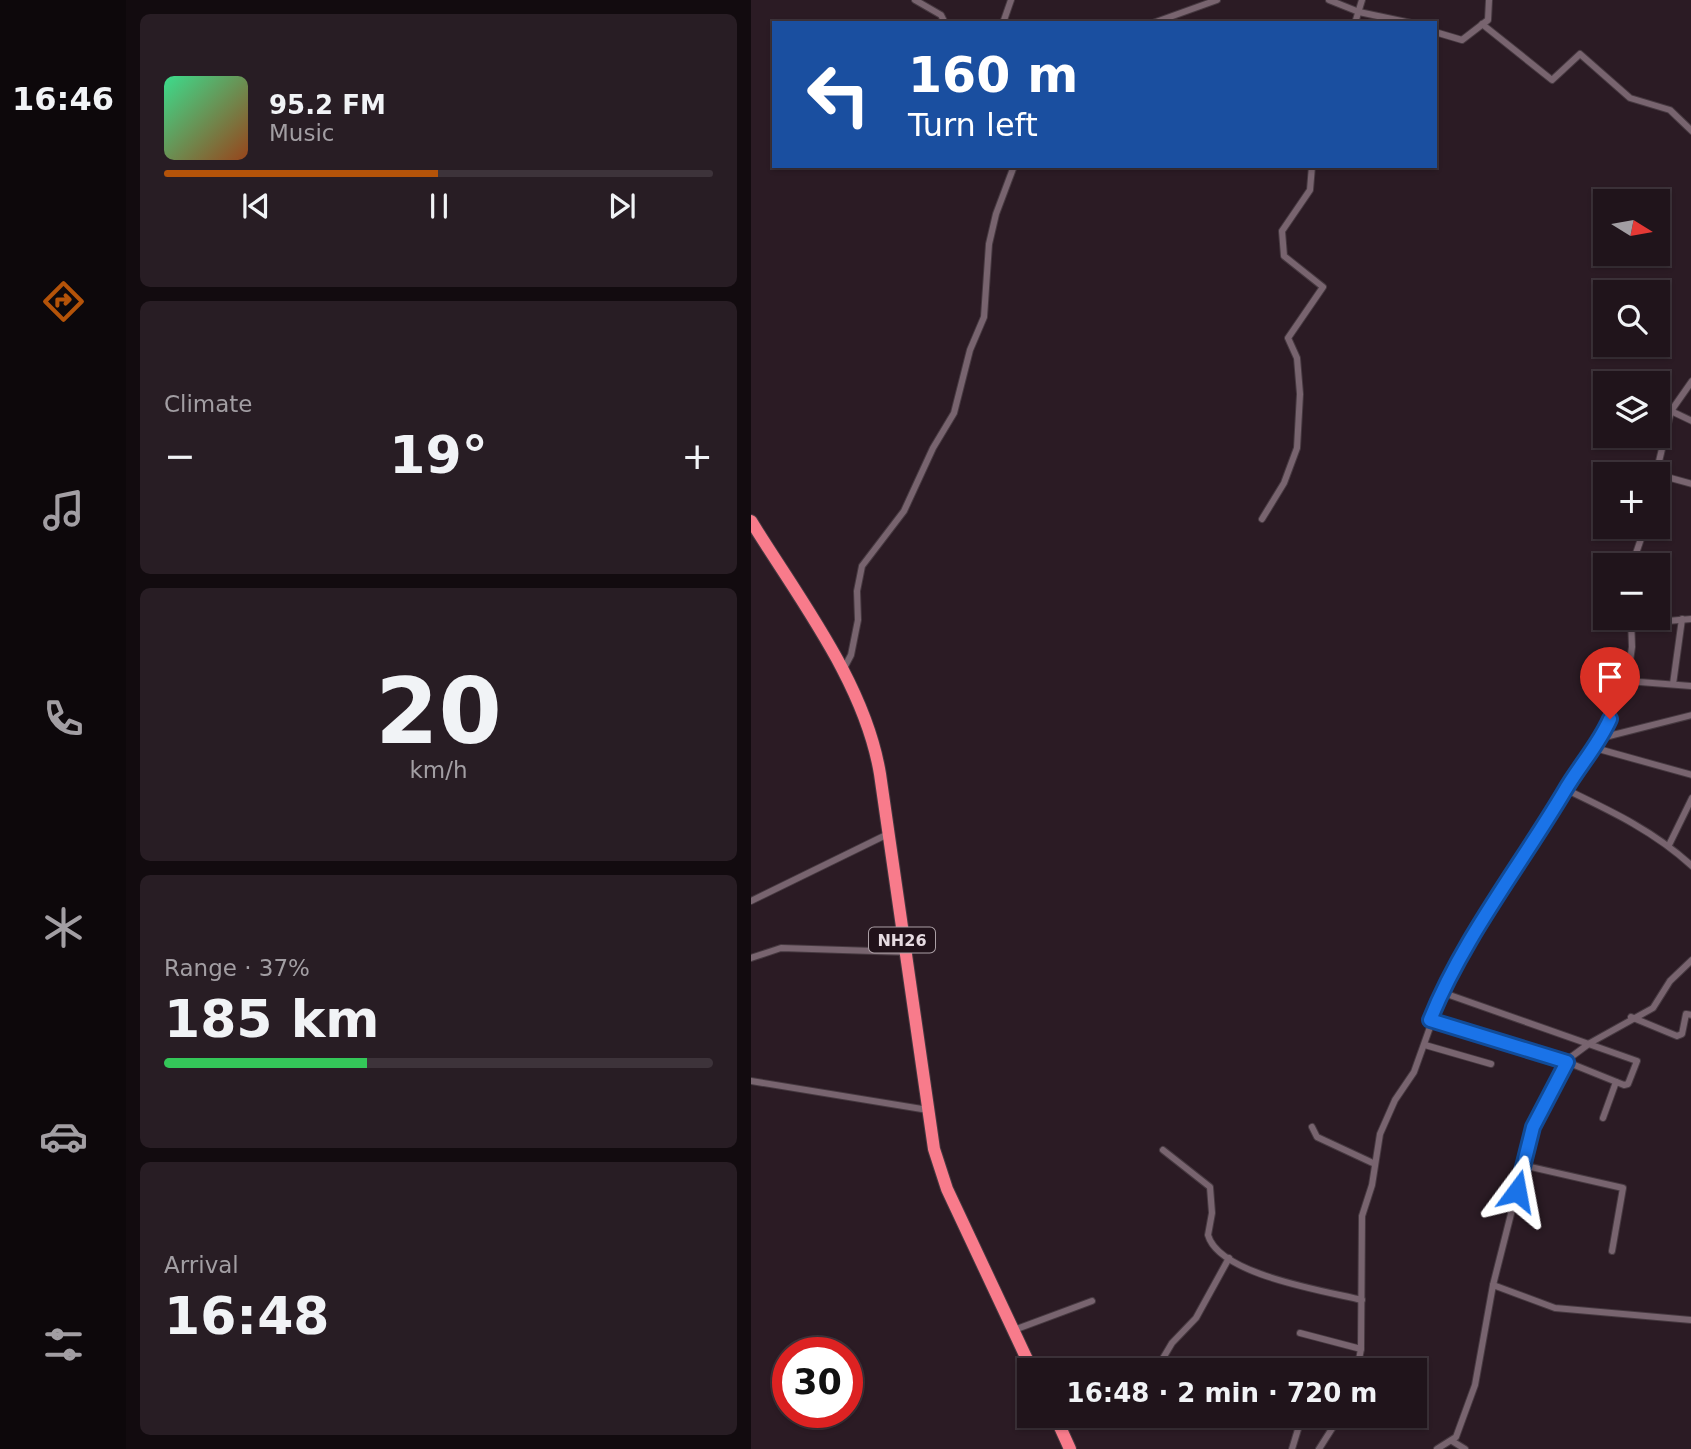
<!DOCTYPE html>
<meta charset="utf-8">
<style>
:root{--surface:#20141b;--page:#281d24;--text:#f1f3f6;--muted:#a29ea3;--line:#3d333a;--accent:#b45309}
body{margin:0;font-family:"DejaVu Sans",sans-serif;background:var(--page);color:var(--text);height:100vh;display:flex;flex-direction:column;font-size:26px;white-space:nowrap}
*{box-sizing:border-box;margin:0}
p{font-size:23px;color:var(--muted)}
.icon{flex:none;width:38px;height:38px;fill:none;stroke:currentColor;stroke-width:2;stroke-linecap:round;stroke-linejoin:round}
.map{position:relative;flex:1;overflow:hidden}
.side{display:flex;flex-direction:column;gap:14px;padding:14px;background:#120b0f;width:625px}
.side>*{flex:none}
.top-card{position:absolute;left:21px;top:21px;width:665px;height:147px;border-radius:0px;box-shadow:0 2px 5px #0004,0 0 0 2px var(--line);background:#1a4fa0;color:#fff;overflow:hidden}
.needle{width:46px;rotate:101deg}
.fabs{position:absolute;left:842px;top:189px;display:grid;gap:14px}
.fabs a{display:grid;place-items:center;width:77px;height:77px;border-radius:0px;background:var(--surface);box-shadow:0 2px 5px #0004,0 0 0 2px var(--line);font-size:35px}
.speed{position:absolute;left:21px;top:1337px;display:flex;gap:14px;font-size:35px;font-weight:700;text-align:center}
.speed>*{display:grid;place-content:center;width:91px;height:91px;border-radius:50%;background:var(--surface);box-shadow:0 2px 5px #0004,0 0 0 2px var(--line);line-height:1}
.speed .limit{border:10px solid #d22;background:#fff;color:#111}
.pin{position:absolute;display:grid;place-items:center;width:60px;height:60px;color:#fff;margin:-72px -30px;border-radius:50% 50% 50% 0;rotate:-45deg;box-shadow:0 0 7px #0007}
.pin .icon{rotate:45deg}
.me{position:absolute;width:77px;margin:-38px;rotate:13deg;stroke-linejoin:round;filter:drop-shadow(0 0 5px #0008)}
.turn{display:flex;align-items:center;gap:24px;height:147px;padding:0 21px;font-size:32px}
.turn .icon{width:91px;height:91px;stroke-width:2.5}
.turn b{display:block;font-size:49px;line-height:60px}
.big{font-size:52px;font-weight:700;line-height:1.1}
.side .card{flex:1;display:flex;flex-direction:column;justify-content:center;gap:10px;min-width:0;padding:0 24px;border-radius:10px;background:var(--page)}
.side .dial{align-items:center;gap:0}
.dial b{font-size:91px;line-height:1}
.song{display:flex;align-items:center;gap:21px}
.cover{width:84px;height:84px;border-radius:10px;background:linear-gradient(135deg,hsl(150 70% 55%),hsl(20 70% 35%))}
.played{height:7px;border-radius:4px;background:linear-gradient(90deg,var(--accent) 50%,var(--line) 50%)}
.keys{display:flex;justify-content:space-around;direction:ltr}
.heat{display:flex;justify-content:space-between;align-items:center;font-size:38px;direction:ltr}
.charge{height:10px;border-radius:5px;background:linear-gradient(90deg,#34c759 37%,var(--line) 0)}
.trip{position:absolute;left:266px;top:1358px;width:410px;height:70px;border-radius:0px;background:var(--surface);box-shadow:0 2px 5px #0004,0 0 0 2px var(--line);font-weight:700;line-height:70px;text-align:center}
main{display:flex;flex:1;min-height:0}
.dock{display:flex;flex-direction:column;width:126px;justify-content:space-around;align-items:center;background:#0d080b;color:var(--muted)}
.dock .icon{width:49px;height:49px}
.dock .selected{color:var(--accent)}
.dock b{font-size:32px;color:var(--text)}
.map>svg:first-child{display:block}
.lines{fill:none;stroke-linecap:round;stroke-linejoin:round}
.street-casing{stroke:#463940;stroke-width:8}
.highway-casing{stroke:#463940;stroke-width:14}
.street{stroke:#78646f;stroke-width:6}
.highway{stroke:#f87b8b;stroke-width:12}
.route-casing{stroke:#114b97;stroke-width:18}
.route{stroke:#1a73e8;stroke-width:12}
.labels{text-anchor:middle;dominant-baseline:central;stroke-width:7;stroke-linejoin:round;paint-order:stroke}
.shield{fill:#21121a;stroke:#ab9fa5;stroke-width:2}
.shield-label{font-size:16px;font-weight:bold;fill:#e6dbe1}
</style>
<main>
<nav class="dock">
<b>16:46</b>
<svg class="icon selected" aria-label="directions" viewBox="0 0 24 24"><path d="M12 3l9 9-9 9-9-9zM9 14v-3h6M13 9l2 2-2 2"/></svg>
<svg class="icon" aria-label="music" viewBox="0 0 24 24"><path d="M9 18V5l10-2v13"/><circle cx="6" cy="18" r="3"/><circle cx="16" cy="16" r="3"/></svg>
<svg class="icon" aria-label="phone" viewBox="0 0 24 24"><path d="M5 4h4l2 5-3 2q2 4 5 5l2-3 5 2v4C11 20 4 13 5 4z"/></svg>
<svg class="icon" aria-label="climate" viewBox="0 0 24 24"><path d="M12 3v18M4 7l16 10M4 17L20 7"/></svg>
<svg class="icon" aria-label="car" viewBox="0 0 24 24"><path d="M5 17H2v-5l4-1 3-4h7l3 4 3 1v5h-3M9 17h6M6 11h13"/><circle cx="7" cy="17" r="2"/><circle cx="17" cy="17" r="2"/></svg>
<svg class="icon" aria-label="filters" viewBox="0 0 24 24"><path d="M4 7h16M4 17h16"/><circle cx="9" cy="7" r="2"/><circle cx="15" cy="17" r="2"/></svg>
</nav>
<section class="side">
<div class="card">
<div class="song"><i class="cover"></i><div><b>95.2 FM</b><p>Music</p></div></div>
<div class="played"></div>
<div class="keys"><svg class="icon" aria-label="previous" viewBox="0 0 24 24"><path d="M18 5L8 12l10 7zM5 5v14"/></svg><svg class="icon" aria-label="pause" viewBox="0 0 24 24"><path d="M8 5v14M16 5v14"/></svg><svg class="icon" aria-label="next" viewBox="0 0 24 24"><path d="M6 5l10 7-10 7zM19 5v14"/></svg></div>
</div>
<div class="card"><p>Climate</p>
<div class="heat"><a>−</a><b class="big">19°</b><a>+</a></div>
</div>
<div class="card dial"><b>20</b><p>km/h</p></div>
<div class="card"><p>Range · 37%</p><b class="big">185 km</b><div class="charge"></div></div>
<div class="card"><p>Arrival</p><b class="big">16:48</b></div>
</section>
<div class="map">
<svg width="941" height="1449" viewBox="0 0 941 1449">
<rect width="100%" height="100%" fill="#2b1b24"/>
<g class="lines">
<g class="street-casing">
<g id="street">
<polyline points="164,0 190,15 194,23"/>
<polyline points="578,0 608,12 660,23"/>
<polyline points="252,23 260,0"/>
<polyline points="402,23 466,0"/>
<polyline points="604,23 611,0"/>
<polyline points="731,24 801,80 829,54 879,98 919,110 941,131"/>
<polyline points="684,32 711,40 737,20 738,0"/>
<polyline points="920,411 941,421"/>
<polyline points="905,474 920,411 941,381"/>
<polyline points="905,474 941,484"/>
<polyline points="511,519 533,483 546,448 549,394 546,358 537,338 572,287 533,256 531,231 559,190 561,166"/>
<polyline points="881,565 894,527"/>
<polyline points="881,624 941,619"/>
<polyline points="92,670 100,655 107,620 106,591 111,566 153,511 182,448 203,413 219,350 233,317 238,244 245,214 263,166"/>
<polyline points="876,681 941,686"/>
<polyline points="922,684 931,619"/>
<polyline points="850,738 941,715"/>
<polyline points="844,748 941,775"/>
<path d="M814 789C860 811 903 831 941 866"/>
<polyline points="918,845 941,798"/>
<polyline points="0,901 137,834"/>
<polyline points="0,958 30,948 153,952"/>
<polyline points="880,1017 926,1036 931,1034 935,1014 941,1015"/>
<polyline points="679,1019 816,1062 873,1085 877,1084 886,1061 690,992"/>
<polyline points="674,1045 740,1064"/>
<polyline points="0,1081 177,1110"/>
<polyline points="852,1118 865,1082"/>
<polyline points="561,1127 566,1137 624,1164"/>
<path d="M412 1150 459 1187 461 1213 457 1235C468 1275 575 1291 611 1300"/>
<polyline points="771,1165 872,1188 861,1251"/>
<polyline points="742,1285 782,1127 811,1069 820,1057 839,1043 902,1008 919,981 941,960"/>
<polyline points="263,1330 341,1301"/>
<polyline points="549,1333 610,1349"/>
<polyline points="405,1370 421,1343 445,1318 478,1258"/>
<polyline points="606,1370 610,1349 611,1216 621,1185 629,1134 644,1100 663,1072 698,974 814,789 850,738 876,681 881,647 880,618"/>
<polyline points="701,1441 714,1449"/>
<polyline points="541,1449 551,1416"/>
<polyline points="568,1449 589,1416"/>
<polyline points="686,1449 705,1437 724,1385 742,1285 804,1308 941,1320"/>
</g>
</g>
<g class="highway-casing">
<g id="highway">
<path d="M0 521C48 599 114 683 129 774L183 1149 196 1189 281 1370"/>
<polyline points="304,1416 319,1449"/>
</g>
</g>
<use href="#street" class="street"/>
<use href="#highway" class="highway"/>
</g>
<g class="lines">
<g class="route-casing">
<path id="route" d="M766 1191 782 1127 816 1062 679 1020C711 940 769 866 813 792 828 766 847 746 859 719"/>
</g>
<use href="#route" class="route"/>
</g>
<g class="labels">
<rect class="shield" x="118" y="927.5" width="66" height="25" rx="5"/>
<g class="shield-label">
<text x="151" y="940">NH26</text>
</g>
</g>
</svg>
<div class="fabs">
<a><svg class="needle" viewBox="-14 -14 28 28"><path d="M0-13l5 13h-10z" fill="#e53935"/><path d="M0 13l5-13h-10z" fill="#a29ea3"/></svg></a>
<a><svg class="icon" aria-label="search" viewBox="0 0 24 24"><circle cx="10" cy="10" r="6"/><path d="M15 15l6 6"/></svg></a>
<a><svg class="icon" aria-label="layers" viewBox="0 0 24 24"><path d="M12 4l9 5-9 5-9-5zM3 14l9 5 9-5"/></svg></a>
<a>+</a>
<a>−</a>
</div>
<div class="speed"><div class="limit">30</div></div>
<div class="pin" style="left:859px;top:719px;background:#d93025"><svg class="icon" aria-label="arrive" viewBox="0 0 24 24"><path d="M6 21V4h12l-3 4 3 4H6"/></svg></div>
<svg class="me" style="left:766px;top:1191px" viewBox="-20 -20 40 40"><path d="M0-17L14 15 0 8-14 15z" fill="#1a73e8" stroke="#fff" stroke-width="4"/></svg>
<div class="trip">16:48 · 2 min · 720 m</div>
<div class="top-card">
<div class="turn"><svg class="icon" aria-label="left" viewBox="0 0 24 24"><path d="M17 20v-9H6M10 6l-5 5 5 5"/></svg><div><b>160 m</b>Turn left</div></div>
</div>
</div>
</main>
